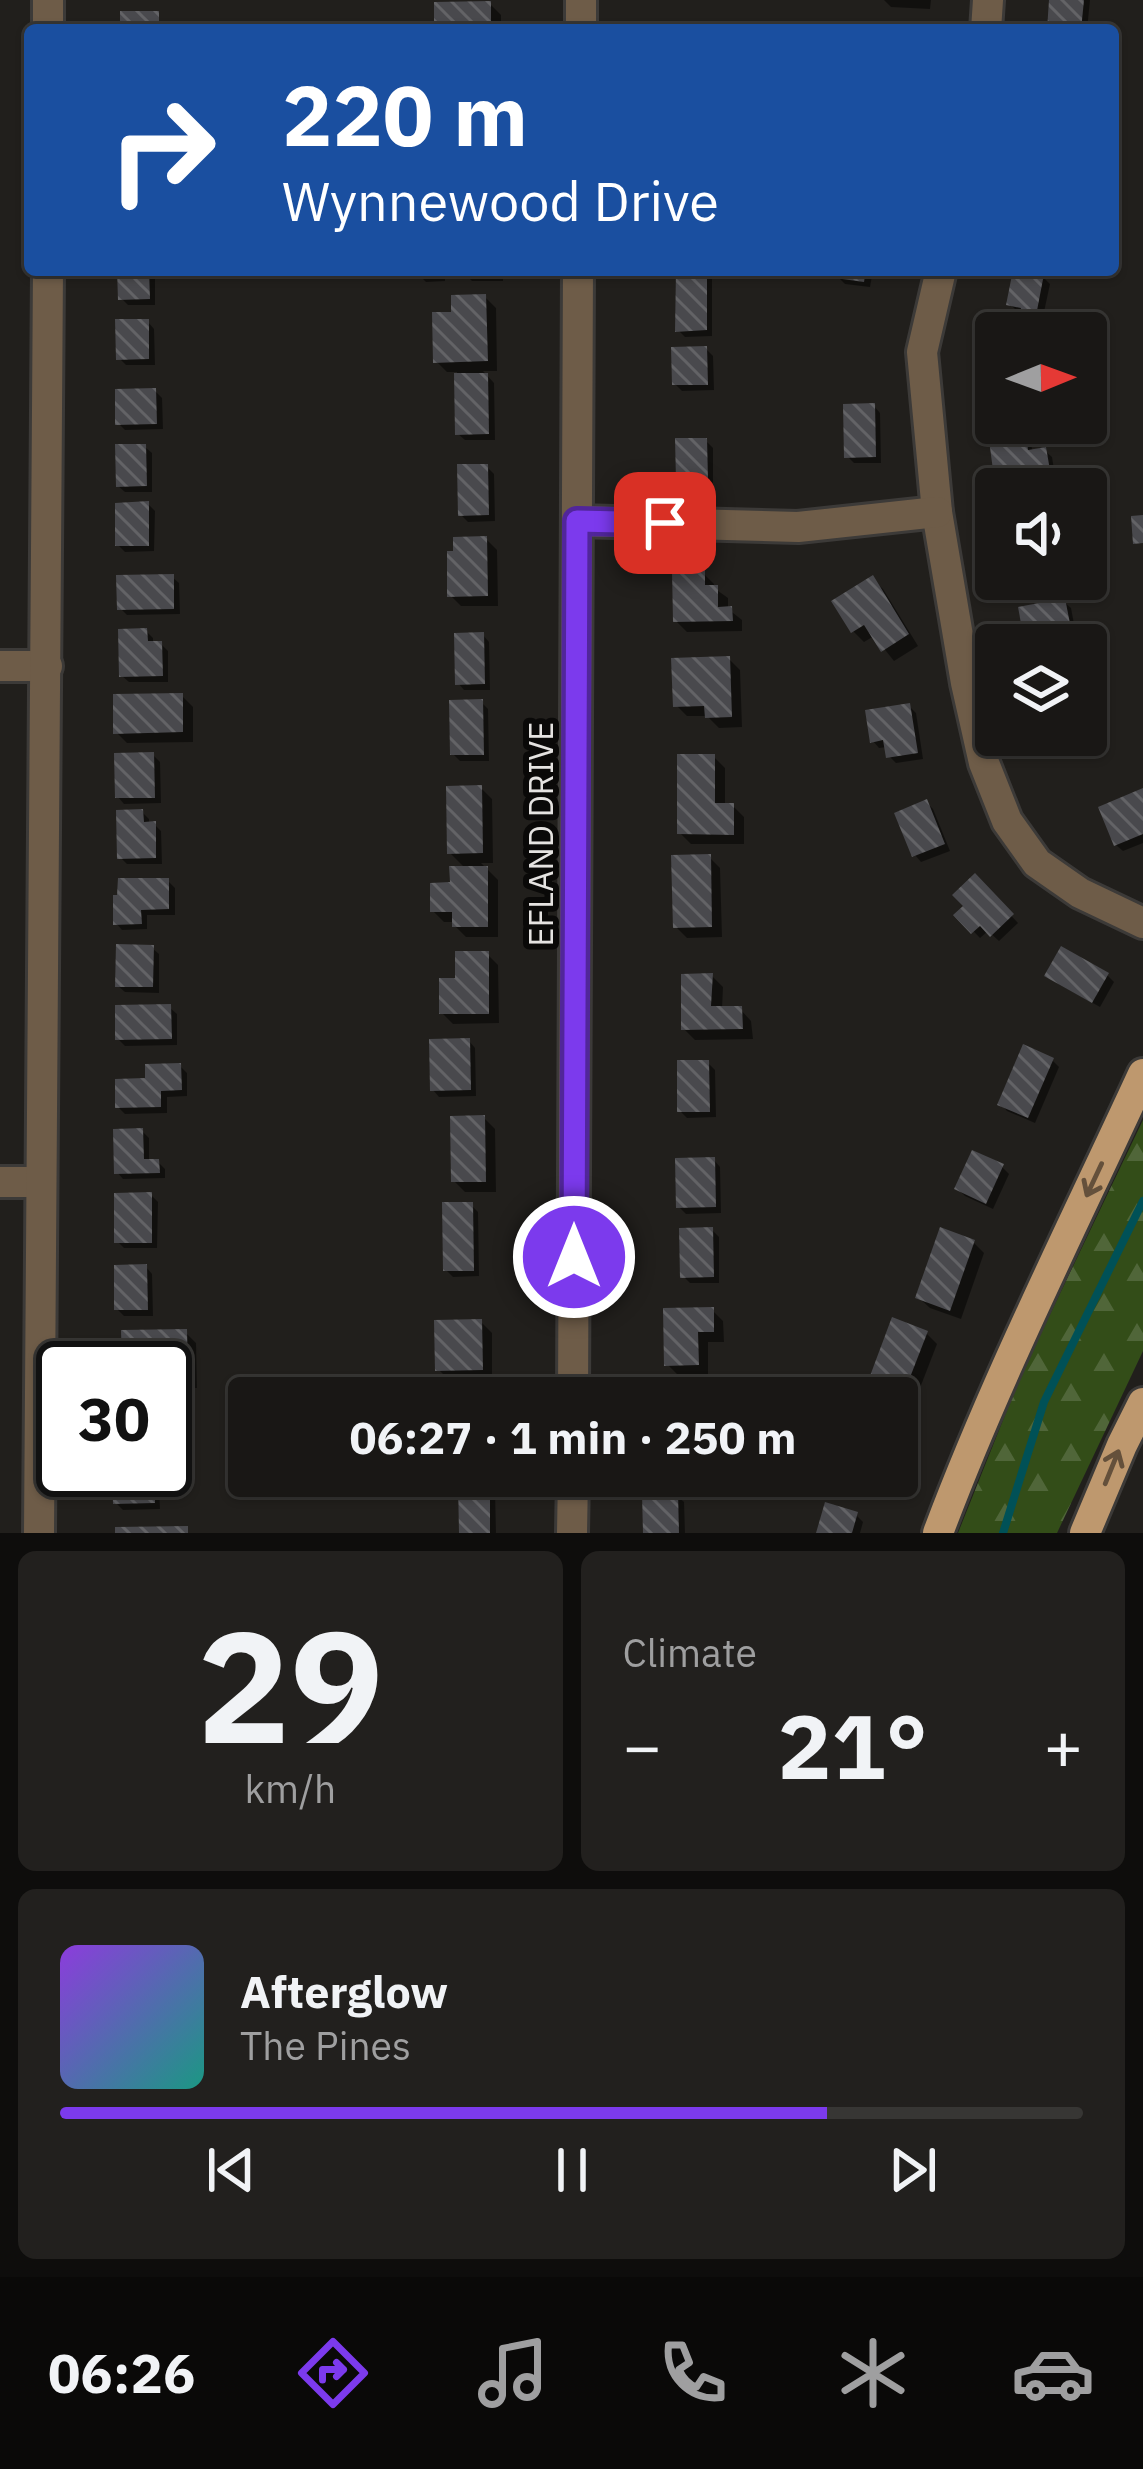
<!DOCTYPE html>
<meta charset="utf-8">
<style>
:root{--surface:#191715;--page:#22201e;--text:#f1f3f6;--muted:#9f9fa0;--line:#373634;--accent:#7c3aed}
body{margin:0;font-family:"IBM Plex Sans",sans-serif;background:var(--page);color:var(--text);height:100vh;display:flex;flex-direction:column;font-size:45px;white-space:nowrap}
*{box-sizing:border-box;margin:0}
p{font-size:39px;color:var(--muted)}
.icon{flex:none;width:66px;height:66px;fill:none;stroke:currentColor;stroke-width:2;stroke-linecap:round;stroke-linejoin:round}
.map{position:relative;height:1533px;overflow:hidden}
.drawer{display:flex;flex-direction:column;gap:18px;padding:18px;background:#0e0d0c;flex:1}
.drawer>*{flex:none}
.guide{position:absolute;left:24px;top:24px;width:1095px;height:252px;border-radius:12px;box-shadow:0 3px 9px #0004,0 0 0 3px var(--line);background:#1a4fa0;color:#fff;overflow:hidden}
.needle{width:78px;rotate:89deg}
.buttons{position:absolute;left:975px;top:312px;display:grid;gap:24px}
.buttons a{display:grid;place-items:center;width:132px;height:132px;border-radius:12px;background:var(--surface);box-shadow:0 3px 9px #0004,0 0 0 3px var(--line);font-size:60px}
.speed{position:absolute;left:36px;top:1341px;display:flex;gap:24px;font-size:60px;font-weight:700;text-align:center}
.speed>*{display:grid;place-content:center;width:156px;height:156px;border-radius:50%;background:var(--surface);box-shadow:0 3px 9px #0004,0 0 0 3px var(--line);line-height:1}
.speed .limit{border:6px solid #111;border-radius:18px;background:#fff;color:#111}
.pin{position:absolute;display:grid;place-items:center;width:102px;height:102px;color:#fff;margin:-51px;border-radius:24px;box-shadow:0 6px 18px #0006}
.me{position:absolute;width:132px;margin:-66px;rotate:0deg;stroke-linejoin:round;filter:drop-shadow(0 0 9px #0008)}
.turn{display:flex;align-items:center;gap:42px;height:252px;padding:0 60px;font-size:54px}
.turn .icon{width:156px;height:156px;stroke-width:2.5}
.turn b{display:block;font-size:84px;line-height:102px}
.big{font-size:90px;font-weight:700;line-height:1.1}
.drawer .card{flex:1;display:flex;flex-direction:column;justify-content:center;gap:18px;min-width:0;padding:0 42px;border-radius:18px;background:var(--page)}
.drawer .dial{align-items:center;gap:0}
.dial b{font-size:156px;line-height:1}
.song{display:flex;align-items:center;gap:36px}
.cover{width:144px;height:144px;border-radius:18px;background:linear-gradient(135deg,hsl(270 70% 55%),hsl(170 70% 35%))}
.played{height:12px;border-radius:6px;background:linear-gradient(90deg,var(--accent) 75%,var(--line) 75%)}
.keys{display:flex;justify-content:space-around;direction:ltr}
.heat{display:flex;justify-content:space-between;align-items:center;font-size:66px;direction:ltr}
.drawer .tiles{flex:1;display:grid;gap:18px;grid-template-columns:1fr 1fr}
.card:last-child{grid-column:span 2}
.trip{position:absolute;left:228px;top:1377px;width:690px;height:120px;border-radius:12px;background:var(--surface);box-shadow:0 3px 9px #0004,0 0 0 3px var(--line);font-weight:700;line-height:120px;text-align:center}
.menu{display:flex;height:192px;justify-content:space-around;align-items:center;background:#0a0908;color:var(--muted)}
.menu .icon{width:84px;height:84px}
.menu .active{color:var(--accent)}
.menu b{font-size:54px;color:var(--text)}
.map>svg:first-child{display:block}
.forest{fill:url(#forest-firs)}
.shadow{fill:#0007}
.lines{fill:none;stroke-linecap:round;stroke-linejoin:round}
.stream{stroke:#005157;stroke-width:8}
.building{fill:url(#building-back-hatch)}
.minor-casing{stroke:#3c3a38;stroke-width:36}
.major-casing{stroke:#3c3a38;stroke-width:36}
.minor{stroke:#6e5c48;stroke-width:30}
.major{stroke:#be986e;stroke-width:30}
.oneway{stroke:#64503b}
.route-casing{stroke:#51269a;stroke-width:30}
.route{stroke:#7c3aed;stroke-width:21}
.labels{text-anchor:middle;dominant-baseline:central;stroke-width:12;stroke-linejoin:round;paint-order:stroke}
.street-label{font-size:33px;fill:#e5e3e1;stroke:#0a0908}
</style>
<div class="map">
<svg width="1143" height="1533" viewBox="0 0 1143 1533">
<defs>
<pattern id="forest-firs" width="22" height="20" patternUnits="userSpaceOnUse" patternTransform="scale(3)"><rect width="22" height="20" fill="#334d18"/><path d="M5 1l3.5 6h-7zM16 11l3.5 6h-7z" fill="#506639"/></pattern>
<pattern id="building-back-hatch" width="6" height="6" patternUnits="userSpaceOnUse" patternTransform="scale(3)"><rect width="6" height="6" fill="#49494d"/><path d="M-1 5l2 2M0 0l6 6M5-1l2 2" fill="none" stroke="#636366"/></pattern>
</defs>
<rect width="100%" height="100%" fill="#211f1c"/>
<polygon class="forest" points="1143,1120 1143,1351 1057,1533 958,1533 1021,1375"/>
<g class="shadow">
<polygon points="884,0 931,0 930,9 891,7"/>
<polygon points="1052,0 1090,0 1087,30 1050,30"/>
<polygon points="490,4 501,15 501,30 437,30"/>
<polygon points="120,270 155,270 155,305 128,305 121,298"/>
<polygon points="419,270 445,270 445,281 426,282 419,275"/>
<polygon points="461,270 503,270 503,281 472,281"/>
<polygon points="679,270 712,270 712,336 685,337 678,330"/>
<polygon points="839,270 873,270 870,287 845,284 838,277"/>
<polygon points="1043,277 1050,284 1041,326 1030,324 1023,317 1024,312 1017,311 1010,304"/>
<polygon points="485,297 496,308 497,371 483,371 494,383 495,440 465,440 458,434 457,372 447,372 436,361 455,315"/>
<polygon points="148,322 154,329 155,365 126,365 119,358"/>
<polygon points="706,349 713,356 714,390 682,391 675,384"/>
<polygon points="155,391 162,398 163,429 125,430 118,423"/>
<polygon points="874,406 880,413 881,463 854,463 847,456"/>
<polygon points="1025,438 1031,445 1033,452 1045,451 1052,457 1056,482 1004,489 998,483"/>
<polygon points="706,441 713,448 713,486 686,487 679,480"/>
<polygon points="145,447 152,453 152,492 125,492 118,486"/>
<polygon points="487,467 494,474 495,521 468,522 461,515"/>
<polygon points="148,504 155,511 154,551 125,552 118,545"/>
<polygon points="486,539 497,550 498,606 461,606 450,595"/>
<polygon points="703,573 714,584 714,588 728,598 728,609 742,620 742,631 687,632 676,621"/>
<polygon points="172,577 179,583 180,614 127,615 120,608"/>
<polygon points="872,579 883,589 918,646 894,661 874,636 864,642 853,631"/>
<polygon points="1064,602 1071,608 1078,645 1028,645 1022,609"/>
<polygon points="146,631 153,638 153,644 161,644 168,651 168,682 129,682 122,676"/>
<polygon points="483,635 489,642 490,690 464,690 458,683"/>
<polygon points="729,659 740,670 742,727 719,728 707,716 687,716 676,705"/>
<polygon points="182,696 193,707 193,742 127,743 116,732"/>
<polygon points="481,702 488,709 489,761 460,761 453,754"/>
<polygon points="909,706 916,713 923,759 896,763 889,756 887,747 879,748 873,741"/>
<polygon points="1043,735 1077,735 1079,750 1052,755 1046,748"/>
<polygon points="153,755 160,762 161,803 124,804 118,797"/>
<polygon points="714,757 725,768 725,806 733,806 744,817 744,844 691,844 680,833"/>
<polygon points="481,788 492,799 493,863 481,863 498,880 498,937 466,937 455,926 455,922 444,922 433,911 466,869 450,853"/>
<polygon points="1143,791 1143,843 1123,851 1116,845"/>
<polygon points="927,803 933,809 950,851 921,862 915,855"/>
<polygon points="142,812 149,819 149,825 154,824 161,831 162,864 127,864 120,857"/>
<polygon points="709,857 720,868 722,937 687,938 676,927"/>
<polygon points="975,877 1018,923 999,941 988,931 980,938 958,915 967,906"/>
<polygon points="168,881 175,888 175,915 147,915 147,929 122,930 116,923"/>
<polygon points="152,948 159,954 159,993 125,992 118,986"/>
<polygon points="487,954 498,965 499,1023 453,1024 442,1013 458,981"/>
<polygon points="1107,975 1114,982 1100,1007 1055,982"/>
<polygon points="712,976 723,987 722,1009 740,1009 751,1021 753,1039 695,1040 684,1029"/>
<polygon points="170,1008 177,1014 177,1045 125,1046 118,1039"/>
<polygon points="469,1041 475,1048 476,1096 439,1097 433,1090"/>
<polygon points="1052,1060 1059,1067 1035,1123 1007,1111 1001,1104"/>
<polygon points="708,1063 715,1070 716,1117 687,1118 680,1111"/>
<polygon points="180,1066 187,1073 187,1096 167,1097 167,1113 125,1114 118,1107 148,1081"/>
<polygon points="484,1118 495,1129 496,1192 465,1192 454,1181"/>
<polygon points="142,1131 149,1138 149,1162 158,1162 165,1169 165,1178 123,1179 117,1172"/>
<polygon points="714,1160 720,1167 721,1213 686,1214 679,1207"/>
<polygon points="1002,1167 1009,1174 993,1209 965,1196 958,1189"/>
<polygon points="151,1195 158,1202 157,1248 124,1248 117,1241"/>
<polygon points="471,1205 478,1212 479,1276 453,1277 446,1270"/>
<polygon points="712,1230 719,1237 719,1283 690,1283 683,1276"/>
<polygon points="973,1242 984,1253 961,1319 930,1308 919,1298"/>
<polygon points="146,1267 152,1274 153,1316 124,1316 117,1309"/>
<polygon points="712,1310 723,1321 724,1342 708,1342 708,1375 678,1375 667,1364"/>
<polygon points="481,1322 492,1333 492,1380 449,1380 438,1369"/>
<polygon points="185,1332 196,1343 197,1388 165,1388 165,1368 130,1368 125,1362"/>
<polygon points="926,1333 937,1344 913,1406 881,1394 870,1383"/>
<polygon points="115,1470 158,1470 160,1509 123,1510 116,1503"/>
<polygon points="847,1476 881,1476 877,1488"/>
<polygon points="488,1484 495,1491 496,1533 462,1533"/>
<polygon points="677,1496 684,1502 685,1533 646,1533"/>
<polygon points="856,1515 863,1522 860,1533 819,1533"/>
</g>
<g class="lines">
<polyline class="stream" points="1003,1533 1044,1402 1143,1201"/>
</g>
<g class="building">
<polygon points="1049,0 1084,0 1081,30 1047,30"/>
<polygon points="491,1 491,30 434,30 434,2"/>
<rect x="120" y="11" width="39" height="19"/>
<polygon points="117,270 149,270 150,299 118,300"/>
<rect x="416" y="270" width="24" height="6"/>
<polygon points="676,270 707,270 707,330 675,332"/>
<polygon points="836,270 866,270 864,282 835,278"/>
<polygon points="1013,270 1044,274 1035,321 1019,318 1021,308 1006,305"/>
<polygon points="486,294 488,361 433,363 432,312 451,312 451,295"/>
<polygon points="115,319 149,319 149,359 116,360"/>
<polygon points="707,346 708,385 672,385 671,347"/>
<polygon points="454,373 488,373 489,434 455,435"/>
<polygon points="156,388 157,424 115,425 115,389"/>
<polygon points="875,403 876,457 844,458 843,404"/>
<polygon points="1026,435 1028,450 1046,447 1051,476 995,485 989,440"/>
<polygon points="675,438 707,438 708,480 676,481"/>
<polygon points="115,444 146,444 147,486 116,487"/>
<polygon points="457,464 488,464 489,515 458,516"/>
<polygon points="149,501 149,546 115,546 115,503"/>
<polygon points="1143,515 1143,543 1133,544 1131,516"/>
<polygon points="487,536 488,596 447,597 447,551 453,551 453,537"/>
<polygon points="672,570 705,570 705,585 718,585 718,607 732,606 733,621 673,622"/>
<polygon points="174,574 174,609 117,610 116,575"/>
<polygon points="873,575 909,634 881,652 864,625 851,633 831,601"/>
<polygon points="1065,598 1073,639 1025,645 1018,607"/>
<polygon points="147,628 148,641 162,641 163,676 119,677 118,629"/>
<polygon points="484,632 485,684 455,685 454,633"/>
<polygon points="730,656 732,717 705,718 704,706 673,707 671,658"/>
<polygon points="183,693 183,732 113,734 113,694"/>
<polygon points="483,699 484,755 450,755 449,700"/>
<polygon points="910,703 918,753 886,758 883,740 870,743 865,710"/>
<polygon points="1040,735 1073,735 1074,743 1043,750"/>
<polygon points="154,752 155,798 115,798 114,753"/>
<polygon points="677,754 715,754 715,803 734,803 734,835 677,834"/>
<polygon points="482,785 483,853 447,854 446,786"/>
<polygon points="1143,788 1143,834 1114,846 1098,807"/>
<polygon points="927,799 945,844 912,857 894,813"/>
<polygon points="143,809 144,822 156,821 156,858 117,859 116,810"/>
<polygon points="711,854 712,927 673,928 671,855"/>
<polygon points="449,866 488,866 488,927 452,927 452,912 430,912 430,883 450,882"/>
<polygon points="975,873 1014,914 990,937 980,926 971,934 953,915 963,906 952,895"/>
<polygon points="118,878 169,878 169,909 141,910 142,924 113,925 113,895 117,895"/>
<polygon points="116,944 154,945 153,987 115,987"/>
<polygon points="1061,946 1109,973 1092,1003 1044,976"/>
<polygon points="455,951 489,951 489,1014 439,1014 439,978 455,978"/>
<polygon points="713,973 711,1006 742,1006 743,1029 681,1030 681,974"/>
<polygon points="171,1004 172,1039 115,1040 115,1005"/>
<polygon points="470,1038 471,1090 430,1091 429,1039"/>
<polygon points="1023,1044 1054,1058 1028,1118 997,1105"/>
<polygon points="677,1060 709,1060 710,1112 677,1112"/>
<polygon points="181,1063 182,1090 161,1091 161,1107 115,1108 115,1079 145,1078 145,1064"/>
<polygon points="485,1115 486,1182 451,1182 450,1116"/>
<polygon points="143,1128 144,1159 159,1159 160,1173 114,1174 113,1129"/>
<polygon points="972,1150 1004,1164 986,1204 954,1189"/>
<polygon points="715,1157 716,1207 676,1208 675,1158"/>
<polygon points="152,1192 152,1243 114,1243 114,1193"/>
<polygon points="442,1202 473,1202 474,1271 443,1271"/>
<polygon points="713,1227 714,1277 680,1278 679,1228"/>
<polygon points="940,1227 975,1240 950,1311 915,1298"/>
<polygon points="147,1264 148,1310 114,1310 114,1265"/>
<polygon points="714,1307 714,1332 698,1332 699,1365 664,1366 663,1308"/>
<polygon points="892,1317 928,1331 902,1398 867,1384"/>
<polygon points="482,1319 483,1370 435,1371 434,1320"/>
<polygon points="187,1329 188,1378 165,1378 165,1368 139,1368 139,1363 122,1364 121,1330"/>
<polygon points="686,1388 686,1398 649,1398 649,1389"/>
<polygon points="112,1470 154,1470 155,1503 113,1504"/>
<polygon points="490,1481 490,1533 459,1533 458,1482"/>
<polygon points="642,1493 678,1493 679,1533 643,1533"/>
<polygon points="825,1502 858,1512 852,1533 816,1533"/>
<polygon points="188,1526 188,1533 115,1533 115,1527"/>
</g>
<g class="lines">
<g class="minor-casing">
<g id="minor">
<polyline points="48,30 48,0"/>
<polyline points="581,30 581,0"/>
<polyline points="986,30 988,0"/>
<polyline points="941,270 922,352 937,512 966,683 984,763 1007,821 1037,863 1080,893 1143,923"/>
<polyline points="577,521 798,527 937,512"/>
<polyline points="0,666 47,666"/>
<polyline points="0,1182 41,1182"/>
<polyline points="573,1398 578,270"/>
<polyline points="39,1533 48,270"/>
<polyline points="572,1533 573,1476"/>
</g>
</g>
<g class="major-casing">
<g id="major">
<path d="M938 1533C997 1376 1073 1226 1143 1074"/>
<polyline points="1085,1533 1122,1445 1143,1403"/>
</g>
</g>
<use href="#minor" class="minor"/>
<use href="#major" class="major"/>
</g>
<defs><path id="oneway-shaft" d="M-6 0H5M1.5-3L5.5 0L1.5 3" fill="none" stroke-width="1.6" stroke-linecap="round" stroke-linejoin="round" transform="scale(3)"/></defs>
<g class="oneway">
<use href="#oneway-shaft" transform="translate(1094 1180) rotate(115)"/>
<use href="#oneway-shaft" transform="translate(1112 1467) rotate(-68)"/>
</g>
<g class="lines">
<g class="route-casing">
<polyline id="route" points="574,1257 577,521 665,523"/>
</g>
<use href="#route" class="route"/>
</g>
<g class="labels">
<g class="street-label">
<text transform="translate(540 834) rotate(-90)">EFLAND DRIVE</text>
</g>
</g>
</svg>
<div class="buttons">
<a><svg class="needle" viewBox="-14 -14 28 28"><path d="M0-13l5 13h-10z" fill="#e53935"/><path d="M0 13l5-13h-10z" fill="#9f9fa0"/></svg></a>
<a><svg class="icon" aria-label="sound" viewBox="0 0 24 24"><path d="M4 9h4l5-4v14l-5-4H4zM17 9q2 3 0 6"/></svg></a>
<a><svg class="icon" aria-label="layers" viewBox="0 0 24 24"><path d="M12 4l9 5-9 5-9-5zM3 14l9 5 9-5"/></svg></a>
</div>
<div class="speed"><div class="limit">30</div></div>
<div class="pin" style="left:665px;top:523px;background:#d93025"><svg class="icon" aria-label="arrive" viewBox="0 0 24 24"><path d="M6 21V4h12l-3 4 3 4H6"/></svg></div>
<svg class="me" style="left:574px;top:1257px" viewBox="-20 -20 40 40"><circle r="17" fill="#7c3aed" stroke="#fff" stroke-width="3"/><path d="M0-11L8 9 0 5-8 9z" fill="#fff"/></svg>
<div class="trip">06:27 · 1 min · 250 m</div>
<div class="guide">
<div class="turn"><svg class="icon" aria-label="right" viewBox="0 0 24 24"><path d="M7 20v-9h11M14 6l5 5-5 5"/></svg><div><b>220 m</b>Wynnewood Drive</div></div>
</div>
</div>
<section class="drawer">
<div class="tiles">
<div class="card dial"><b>29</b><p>km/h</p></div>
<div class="card"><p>Climate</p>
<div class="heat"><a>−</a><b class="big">21°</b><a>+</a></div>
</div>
<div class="card">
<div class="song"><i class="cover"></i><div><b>Afterglow</b><p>The Pines</p></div></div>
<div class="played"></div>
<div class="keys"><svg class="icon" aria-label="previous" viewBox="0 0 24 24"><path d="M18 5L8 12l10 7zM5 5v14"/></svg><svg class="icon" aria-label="pause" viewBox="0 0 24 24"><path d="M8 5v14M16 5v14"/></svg><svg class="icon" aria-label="next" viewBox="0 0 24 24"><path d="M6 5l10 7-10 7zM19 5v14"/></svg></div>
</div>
</div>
</section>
<nav class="menu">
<b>06:26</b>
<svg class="icon active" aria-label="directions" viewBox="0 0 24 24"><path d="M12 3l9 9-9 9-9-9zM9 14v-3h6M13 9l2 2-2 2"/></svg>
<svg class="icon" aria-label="music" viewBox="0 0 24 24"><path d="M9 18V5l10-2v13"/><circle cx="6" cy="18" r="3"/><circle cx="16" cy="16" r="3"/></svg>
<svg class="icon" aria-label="phone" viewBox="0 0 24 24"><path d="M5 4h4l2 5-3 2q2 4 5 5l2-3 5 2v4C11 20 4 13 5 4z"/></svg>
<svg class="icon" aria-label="climate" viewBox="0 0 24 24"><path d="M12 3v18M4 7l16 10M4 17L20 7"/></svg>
<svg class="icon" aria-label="car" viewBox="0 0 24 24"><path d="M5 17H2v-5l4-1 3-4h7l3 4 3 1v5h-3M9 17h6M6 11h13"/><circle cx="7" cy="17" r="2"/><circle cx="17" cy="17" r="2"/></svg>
</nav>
